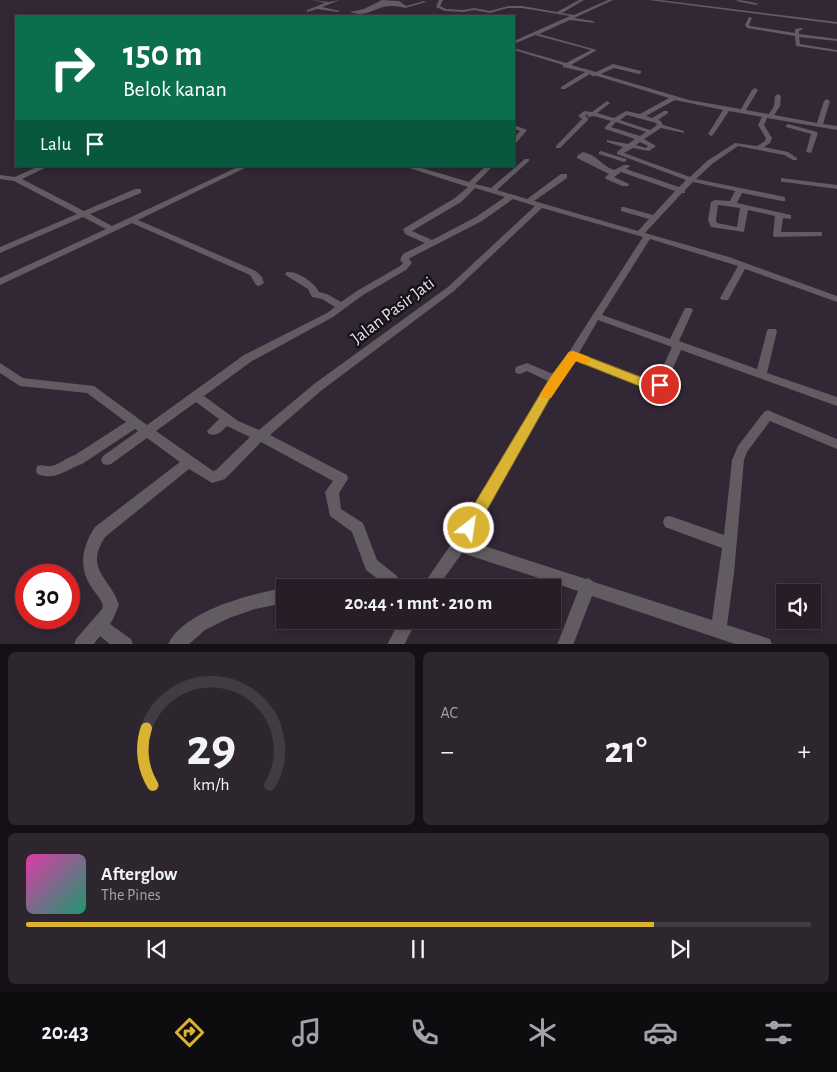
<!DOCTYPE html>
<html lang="id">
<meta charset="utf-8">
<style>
:root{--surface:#261d27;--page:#2e262f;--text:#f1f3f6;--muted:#a4a2a7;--line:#423b44;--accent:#dab333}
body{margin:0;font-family:"Alegreya Sans",sans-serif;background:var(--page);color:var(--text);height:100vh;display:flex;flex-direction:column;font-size:19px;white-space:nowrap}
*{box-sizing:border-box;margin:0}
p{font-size:16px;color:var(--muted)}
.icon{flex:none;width:28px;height:28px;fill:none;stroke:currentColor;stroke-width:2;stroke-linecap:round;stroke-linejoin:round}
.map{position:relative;height:644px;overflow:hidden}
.sheet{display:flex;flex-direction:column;gap:8px;padding:8px;background:#151015;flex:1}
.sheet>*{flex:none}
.guide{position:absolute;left:15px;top:15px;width:500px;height:152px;border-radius:0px;box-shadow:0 2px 8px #0003,0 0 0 1px var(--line);background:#0b6e4f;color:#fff;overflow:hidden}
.buttons{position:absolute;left:776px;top:584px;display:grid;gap:10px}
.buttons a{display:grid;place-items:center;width:45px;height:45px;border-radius:0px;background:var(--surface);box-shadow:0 2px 8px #0003,0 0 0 1px var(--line);font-size:25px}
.speed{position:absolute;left:15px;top:564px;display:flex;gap:10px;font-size:25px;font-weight:700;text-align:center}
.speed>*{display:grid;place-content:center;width:65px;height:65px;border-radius:50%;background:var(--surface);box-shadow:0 2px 8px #0003,0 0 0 1px var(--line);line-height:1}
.speed .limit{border:8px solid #d22;background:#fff;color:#111}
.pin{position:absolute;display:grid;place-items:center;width:42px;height:42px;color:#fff;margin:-21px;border:2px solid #fff;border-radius:50%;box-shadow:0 1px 5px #0007}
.me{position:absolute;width:55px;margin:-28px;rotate:30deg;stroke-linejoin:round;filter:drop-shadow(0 0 4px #0008)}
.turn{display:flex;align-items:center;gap:18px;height:105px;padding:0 25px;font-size:22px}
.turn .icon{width:65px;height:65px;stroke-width:2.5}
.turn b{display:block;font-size:35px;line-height:42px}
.then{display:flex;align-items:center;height:48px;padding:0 25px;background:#0003;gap:10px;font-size:19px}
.big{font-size:38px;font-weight:600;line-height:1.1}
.sheet .widget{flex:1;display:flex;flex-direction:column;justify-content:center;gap:8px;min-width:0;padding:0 18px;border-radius:8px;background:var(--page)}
.sheet .dial{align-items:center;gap:0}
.dial svg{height:130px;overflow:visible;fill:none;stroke:var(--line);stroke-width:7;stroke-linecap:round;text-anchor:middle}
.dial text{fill:var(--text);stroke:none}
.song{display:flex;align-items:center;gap:15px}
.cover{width:60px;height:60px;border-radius:8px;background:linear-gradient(135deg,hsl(320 70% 55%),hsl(160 70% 35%))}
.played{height:5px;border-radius:2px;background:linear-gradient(90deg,var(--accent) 80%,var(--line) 80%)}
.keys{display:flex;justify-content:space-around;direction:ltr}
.heat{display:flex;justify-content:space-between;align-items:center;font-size:28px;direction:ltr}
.sheet .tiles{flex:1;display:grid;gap:8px;grid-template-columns:1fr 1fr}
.widget:last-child{grid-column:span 2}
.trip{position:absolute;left:276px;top:579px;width:285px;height:50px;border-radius:0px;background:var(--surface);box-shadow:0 2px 8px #0003,0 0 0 1px var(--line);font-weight:600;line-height:50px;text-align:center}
.dock{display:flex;height:80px;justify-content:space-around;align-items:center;background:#0f0c10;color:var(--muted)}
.dock .icon{width:35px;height:35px}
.dock .on{color:var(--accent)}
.dock b{font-size:22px;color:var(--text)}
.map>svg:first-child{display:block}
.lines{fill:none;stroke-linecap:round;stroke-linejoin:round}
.minor{fill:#625c62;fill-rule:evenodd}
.route{fill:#dab333;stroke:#8e7421}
.slow{fill:#f59e0b}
.labels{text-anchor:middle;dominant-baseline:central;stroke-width:5;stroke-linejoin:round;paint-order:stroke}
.street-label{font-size:18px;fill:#ebe4ec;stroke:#171218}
</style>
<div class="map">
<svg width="837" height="645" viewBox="0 0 837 645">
<rect width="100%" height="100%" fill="#322734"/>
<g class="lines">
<g class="minor">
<polygon points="312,0 329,2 340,0 322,7 340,11 338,12 317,9 307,12 307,10 325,3"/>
<path d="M382 0 399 1 406 6 424 1 426 2 405 8C375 0 373 20 350 12L364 9Z"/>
<path d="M439 0H443L440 6 446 9 463 10 474 8 490 11 508 6H522L557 12 579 0H584L562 13 574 15 608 0H613L574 18 593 21 595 23 570 20 539 34 597 50 571 65 596 72 613 64 641 71V73L639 74 614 68 601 74 689 100 741 109 752 90 755 88 758 90 746 110 769 114 774 106 775 96 778 94 781 96 780 106 774 115 817 123 824 101 827 99 830 101 823 124 837 126V130L767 118 764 125 772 138 770 143 764 147 788 152 797 158V160H793L784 155 738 146 712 164 696 179 785 197V201H782L742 193 737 203 791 215V219L783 218 781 232H822V236L774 237 773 235 775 216 748 210 744 232 711 227 708 220 711 202 715 200 730 201 735 191 693 182 685 190V193H682L645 233 729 257 837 296V302L745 269 728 300H722L720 298 738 266 650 239 602 315 670 339 685 308H691L693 310 679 341 757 369 767 331 768 329H776L777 331 767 373 837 397V406L681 350 664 388 656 391 575 360 559 382 469 541 586 579 588 578 594 582 712 620 722 548 665 527 663 522 665 517 670 516 724 535 732 460 738 446 764 412 768 410 772 412 837 439V449L770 421 747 452 744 460 734 573 727 625 770 639 772 645H738L592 596 573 645H557L578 591 462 553 437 588H421L454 540 548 381 527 371 520 374 516 373 515 370 516 367 527 363 553 374 569 352 643 237 542 208 454 291 322 390 270 435 347 475 348 479 339 493 341 509 363 523 377 560 397 576 399 581 397 586H387L366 570 352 532 330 516 325 492 333 481 261 442 225 479 212 483 189 469 105 537C84 570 110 577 119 605L113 619 110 624 131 639 133 645H111L100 636 93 645H74L76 639 102 609 103 605C100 597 94 592 90 585 78 565 83 545 95 527L180 462 147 438 111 464 107 465 103 464 101 460 103 456 138 431 135 429 82 464C65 470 56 481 37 474L36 470 37 466C43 464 45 467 51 466 59 465 67 457 75 455L126 422 87 393 20 386 0 373V363L23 378 94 386 147 425 244 355 327 313 335 307 322 299 312 297 308 289 287 276 285 274 287 272C298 271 315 283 319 292L327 294 341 302 357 291 400 266 403 263 400 260 403 254 425 243 405 234 403 229 455 198 468 187 403 166H415L469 182 486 166H493L475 184 491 188 525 159H529V161L497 190 527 199 561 174H567V178L534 201 638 231 649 219 621 211V207H624L653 215 675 191 621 172 614 177 629 184 628 186H622L606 179 605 177 609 174 577 158V156L583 152C599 156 599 164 614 170L624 165H628L630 166 626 169 679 187 686 180 617 154V152L623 147 607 142V140L628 144 635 139 605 129V127L611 121 594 116 588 117 587 114 585 116 588 118V120L560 148H556V146L582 119 578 116 584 111 592 112 607 101 610 103 609 104 597 113 614 118 626 111 640 114 669 98 597 76H592L590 74 565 89H561V87L585 72 563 67V65L514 50V48L566 63 591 50 535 35 514 44V41L570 16 522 8H508L490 13 474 10 463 12 445 11 436 7ZM675 100 723 110 708 134 711 136 713 135 729 111 762 117 758 125 766 138 765 141 757 146 735 143 707 161 690 177 624 153 633 148 649 151 656 146 644 139 661 128 684 133V131L663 125 661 121 658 120 668 113V111H664L652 118 646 116ZM627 115 656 123 657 125 650 130 620 120ZM616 122 646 132 640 136 611 127ZM640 142 648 146 646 148 636 145ZM475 188 505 197 476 217 432 240 412 231 461 202ZM513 199 535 206 448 287 314 384 259 430 238 421 204 396 252 361 333 317 363 295 406 270 412 263 409 259 410 258 482 221ZM718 205 740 208 737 227 717 223 716 220ZM598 320 672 347 656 382 579 353ZM196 402 219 419 207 431 209 434C217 437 222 431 227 426L250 437 216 470 213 471 156 431Z"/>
<polygon points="649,0 660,0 837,22 837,24"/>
<polygon points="739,0 756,3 758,4 756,5 736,1"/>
<polygon points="749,17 752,18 749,25 750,26 795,33 795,29 801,28 803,29 799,31 799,34 837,39 837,41 799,37 800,44 837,50 837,52 796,46 795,36 747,28 745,25"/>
<polygon points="788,124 817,132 818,133 811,153 806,152 811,134 786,127 786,125"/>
<polygon points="514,125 527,130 516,143 514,144 514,138 520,131 514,129"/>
<polygon points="601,151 626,159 627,160 624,162 599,154 599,152"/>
<polygon points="39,166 49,166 22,179 84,211 135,189 141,189 141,193 90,214 112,226 240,166 249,166 138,220 256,271 262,277 264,283 259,286 256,285 250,275 132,223 0,285 0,278 106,229 83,217 0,253 0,247 77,214 14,181 0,179 0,175 15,177"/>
<polygon points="781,178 837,185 837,189 784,182 781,182"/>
<path d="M285 588V603L255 609 229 618 205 630 188 645H168C182 611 253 593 285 588Z"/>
<polygon points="400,620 417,620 404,645 387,645"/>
</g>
</g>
<polygon class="route" points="573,351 653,382 664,381 666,385 664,388 652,391 576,361 559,382 474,533 469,535 463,533 461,528 463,523 551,376 569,352"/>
<polygon class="slow" points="573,351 589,357 590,360 589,363 584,364 576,361 551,398 542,398 540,394 542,391 569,352"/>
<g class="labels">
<g class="street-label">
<text transform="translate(393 311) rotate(-37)">Jalan Pasir Jati</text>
</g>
</g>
</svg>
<div class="buttons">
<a><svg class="icon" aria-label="sound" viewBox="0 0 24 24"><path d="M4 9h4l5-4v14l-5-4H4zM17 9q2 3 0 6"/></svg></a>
</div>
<div class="speed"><div class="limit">30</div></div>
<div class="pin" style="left:660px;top:385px;background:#d93025"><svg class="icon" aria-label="arrive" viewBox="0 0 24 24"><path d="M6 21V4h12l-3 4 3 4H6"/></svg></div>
<svg class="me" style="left:469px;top:528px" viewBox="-20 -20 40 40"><circle r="17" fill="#dab333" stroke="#fff" stroke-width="3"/><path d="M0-11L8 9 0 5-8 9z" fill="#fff"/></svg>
<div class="trip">20:44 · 1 mnt · 210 m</div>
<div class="guide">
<div class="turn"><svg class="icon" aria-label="right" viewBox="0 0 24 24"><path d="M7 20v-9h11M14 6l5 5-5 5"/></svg><div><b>150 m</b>Belok kanan</div></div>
<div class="then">Lalu<svg class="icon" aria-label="arrive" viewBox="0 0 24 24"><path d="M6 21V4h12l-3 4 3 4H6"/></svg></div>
</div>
</div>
<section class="sheet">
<div class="tiles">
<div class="widget dial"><svg viewBox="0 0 100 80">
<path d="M14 69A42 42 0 1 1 86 69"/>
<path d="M14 69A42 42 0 0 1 10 34" stroke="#dab333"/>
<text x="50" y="56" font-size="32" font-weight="700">29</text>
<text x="50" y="72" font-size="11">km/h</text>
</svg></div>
<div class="widget"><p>AC</p>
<div class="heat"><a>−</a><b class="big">21°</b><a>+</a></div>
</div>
<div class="widget">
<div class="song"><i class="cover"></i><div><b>Afterglow</b><p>The Pines</p></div></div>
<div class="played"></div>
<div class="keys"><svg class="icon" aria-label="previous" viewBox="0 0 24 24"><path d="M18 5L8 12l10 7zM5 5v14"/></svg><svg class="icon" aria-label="pause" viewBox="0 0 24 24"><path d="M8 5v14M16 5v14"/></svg><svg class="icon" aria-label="next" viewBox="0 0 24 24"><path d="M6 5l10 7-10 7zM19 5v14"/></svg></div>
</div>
</div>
</section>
<nav class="dock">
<b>20:43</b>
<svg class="icon on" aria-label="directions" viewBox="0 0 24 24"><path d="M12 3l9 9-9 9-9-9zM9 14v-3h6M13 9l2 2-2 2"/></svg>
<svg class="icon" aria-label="music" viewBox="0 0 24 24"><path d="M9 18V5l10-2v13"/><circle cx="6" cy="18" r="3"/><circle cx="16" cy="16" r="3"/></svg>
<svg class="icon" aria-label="phone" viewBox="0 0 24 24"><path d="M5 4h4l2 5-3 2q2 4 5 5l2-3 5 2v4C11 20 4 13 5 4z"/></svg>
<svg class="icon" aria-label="climate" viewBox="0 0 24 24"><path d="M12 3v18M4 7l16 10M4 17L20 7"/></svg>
<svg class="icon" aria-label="car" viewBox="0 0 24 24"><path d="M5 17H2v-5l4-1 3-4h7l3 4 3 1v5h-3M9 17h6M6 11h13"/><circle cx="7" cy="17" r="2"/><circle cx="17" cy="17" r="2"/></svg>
<svg class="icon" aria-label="filters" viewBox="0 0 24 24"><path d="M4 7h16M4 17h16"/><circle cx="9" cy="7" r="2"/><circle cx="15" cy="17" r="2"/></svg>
</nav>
